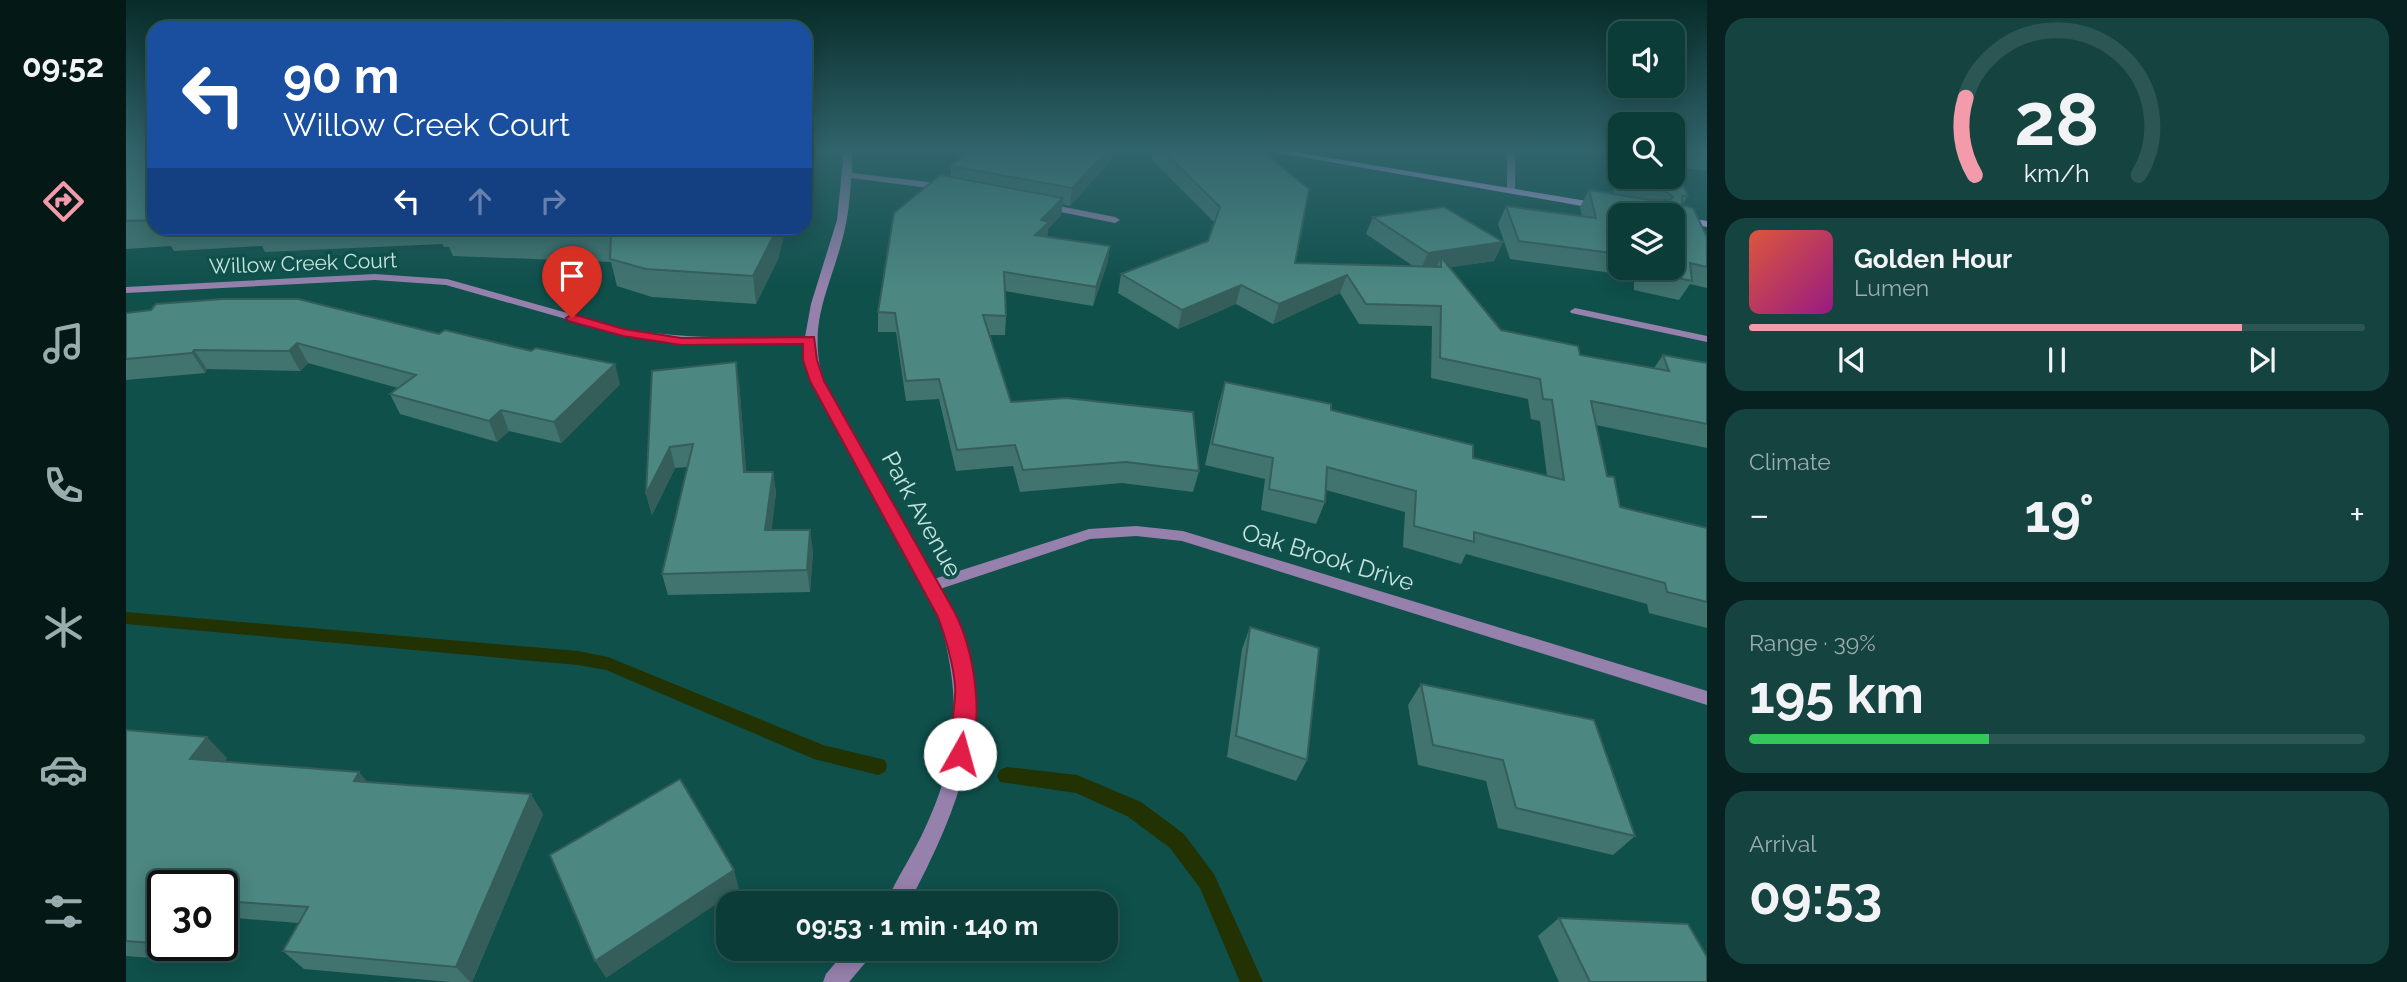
<!DOCTYPE html>
<meta charset="utf-8">
<style>
:root{--surface:#0b3c38;--page:#144340;--text:#f1f3f6;--muted:#9aadae;--line:#2b5653;--accent:#f39aab}
body{margin:0;font-family:Raleway,sans-serif;background:var(--page);color:var(--text);height:100vh;display:flex;flex-direction:column;font-size:26px;white-space:nowrap}
*{box-sizing:border-box;margin:0}
p{font-size:23px;color:var(--muted)}
.icon{flex:none;width:38px;height:38px;fill:none;stroke:currentColor;stroke-width:2;stroke-linecap:round;stroke-linejoin:round}
.map{position:relative;flex:1;overflow:hidden}
.panel{display:flex;flex-direction:column;gap:18px;padding:18px;background:#06211f;width:700px}
.panel>*{flex:none}
.top-card{position:absolute;left:21px;top:21px;width:665px;height:214px;border-radius:21px;box-shadow:0 4px 18px #0003,0 0 0 2px var(--line);background:#1a4fa0;color:#fff;overflow:hidden}
.fabs{position:absolute;left:1482px;top:21px;display:grid;gap:14px}
.fabs a{display:grid;place-items:center;width:77px;height:77px;border-radius:14px;background:var(--surface);box-shadow:0 4px 18px #0003,0 0 0 2px var(--line);font-size:35px}
.speed{position:absolute;left:21px;top:870px;display:flex;gap:14px;font-size:35px;font-weight:700;text-align:center}
.speed>*{display:grid;place-content:center;width:91px;height:91px;border-radius:50%;background:var(--surface);box-shadow:0 4px 18px #0003,0 0 0 2px var(--line);line-height:1}
.speed .limit{border:4px solid #111;border-radius:10px;background:#fff;color:#111}
.pin{position:absolute;display:grid;place-items:center;width:60px;height:60px;color:#fff;margin:-72px -30px;border-radius:50% 50% 50% 0;rotate:-45deg;box-shadow:0 0 7px #0007}
.pin .icon{rotate:45deg}
.me{position:absolute;width:77px;margin:-38px;rotate:7deg;stroke-linejoin:round;filter:drop-shadow(0 0 5px #0008)}
.turn{display:flex;align-items:center;gap:24px;height:147px;padding:0 21px;font-size:32px}
.turn .icon{width:91px;height:91px;stroke-width:2.5}
.turn b{display:block;font-size:49px;line-height:60px}
.lanes{display:flex;align-items:center;height:66px;padding:0 21px;background:#0003;justify-content:center;gap:35px;direction:ltr}
.lanes .off{opacity:.35}
.big{font-size:52px;font-weight:700;line-height:1.1}
.panel .card{flex:1;display:flex;flex-direction:column;justify-content:center;gap:10px;min-width:0;padding:0 24px;border-radius:21px;background:var(--page)}
.panel .dial{align-items:center;gap:0}
.dial svg{height:182px;overflow:visible;fill:none;stroke:var(--line);stroke-width:7;stroke-linecap:round;text-anchor:middle}
.dial text{fill:var(--text);stroke:none}
.song{display:flex;align-items:center;gap:21px}
.cover{width:84px;height:84px;border-radius:10px;background:linear-gradient(135deg,hsl(10 70% 55%),hsl(310 70% 35%))}
.played{height:7px;border-radius:4px;background:linear-gradient(90deg,var(--accent) 80%,var(--line) 80%)}
.keys{display:flex;justify-content:space-around;direction:ltr}
.heat{display:flex;justify-content:space-between;align-items:center;font-size:38px;direction:ltr}
.charge{height:10px;border-radius:5px;background:linear-gradient(90deg,#34c759 39%,var(--line) 0)}
.trip{position:absolute;left:590px;top:891px;width:402px;height:70px;border-radius:21px;background:var(--surface);box-shadow:0 4px 18px #0003,0 0 0 2px var(--line);font-weight:700;line-height:70px;text-align:center}
main{display:flex;flex:1;min-height:0}
.tab-bar{display:flex;flex-direction:column;width:126px;justify-content:space-around;align-items:center;background:#041816;color:var(--muted)}
.tab-bar .icon{width:49px;height:49px}
.tab-bar .selected{color:var(--accent)}
.tab-bar b{font-size:32px;color:var(--text)}
.map>svg:first-child{display:block}
.lines{fill:none;stroke-linecap:round;stroke-linejoin:round}
.stream{fill:#223202;fill-rule:evenodd}
.street{fill:#9681ac;fill-rule:evenodd}
.secondary{fill:#c3a1e5;fill-rule:evenodd}
.wall{fill:#41746f;fill-rule:evenodd}
.shaded-wall{fill:#355e5a}
.building{fill:#4c8781;stroke:#355e5a;stroke-width:2}
.route{fill:#e11d48;stroke:#92132f;stroke-width:2}
.labels{text-anchor:middle;dominant-baseline:central;stroke-width:7;stroke-linejoin:round;paint-order:stroke}
.far-street-label{font-size:21px;fill:#c5e3df;stroke:#0f504b}
.street-label{font-size:24px;fill:#c5e3df;stroke:#0f504b}
</style>
<main>
<nav class="tab-bar">
<b>09:52</b>
<svg class="icon selected" aria-label="directions" viewBox="0 0 24 24"><path d="M12 3l9 9-9 9-9-9zM9 14v-3h6M13 9l2 2-2 2"/></svg>
<svg class="icon" aria-label="music" viewBox="0 0 24 24"><path d="M9 18V5l10-2v13"/><circle cx="6" cy="18" r="3"/><circle cx="16" cy="16" r="3"/></svg>
<svg class="icon" aria-label="phone" viewBox="0 0 24 24"><path d="M5 4h4l2 5-3 2q2 4 5 5l2-3 5 2v4C11 20 4 13 5 4z"/></svg>
<svg class="icon" aria-label="climate" viewBox="0 0 24 24"><path d="M12 3v18M4 7l16 10M4 17L20 7"/></svg>
<svg class="icon" aria-label="car" viewBox="0 0 24 24"><path d="M5 17H2v-5l4-1 3-4h7l3 4 3 1v5h-3M9 17h6M6 11h13"/><circle cx="7" cy="17" r="2"/><circle cx="17" cy="17" r="2"/></svg>
<svg class="icon" aria-label="filters" viewBox="0 0 24 24"><path d="M4 7h16M4 17h16"/><circle cx="9" cy="7" r="2"/><circle cx="15" cy="17" r="2"/></svg>
</nav>
<div class="map">
<svg width="1581" height="982" viewBox="0 0 1581 982">
<rect width="100%" height="100%" fill="#0f504b"/>
<g class="lines">
<g class="stream">
<polygon points="0,612 452,651 482,657 697,745 759,760 761,766 759,772 752,775 688,759 480,670 452,665 0,624"/>
<polygon points="881,767 951,775 1015,802 1058,834 1088,874 1137,982 1114,982 1074,888 1044,848 1001,816 950,793 874,782 871,776 874,770"/>
</g>
<g class="street">
<path d="M718 150H726V173L819 184 823 187 819 190 725 178C724 202 721 225 714 248 699 299 683 326 697 381L808 579 963 529 1010 526 1057 531 1581 691V705L1056 541 1010 536 964 539 814 589C877 702 838 798 783 903H760C771 877 788 853 800 826 834 752 835 695 813 617L685 381 679 343C617 345 554 348 493 334L320 285 249 280 0 293V287L249 274 321 279 498 329C558 339 618 338 679 337L685 304 711 220Z"/>
<polygon points="1381,150 1389,150 1389,191 1385,194 1381,191"/>
<polygon points="918,203 989,217 994,220 989,223 915,208 914,206"/>
<polygon points="1449,308 1581,336 1581,342 1445,313 1444,311"/>
<polygon points="722,948 748,948 745,956 723,982 697,982 700,974"/>
</g>
<g class="secondary">
<polygon points="1136,150 1156,150 1473,203 1477,206 1473,209"/>
<polygon points="1547,215 1581,221 1581,227 1547,221"/>
</g>
</g>
<g class="wall">
<polygon points="0,150 28,150 28,228 660,228 652,259 630,304 526,297 491,286 485,262 327,256 323,247 318,247 316,244 139,252 136,246 48,251 45,246 0,249"/>
<polygon points="1027,150 1074,150 1169,263 1287,266 1240,234 1247,217 1377,242 1368,261 1324,267 1375,330 1454,355 1528,368 1537,355 1581,363 1581,448 1470,425 1481,476 1494,507 1581,528 1581,628 1523,613 1521,604 1340,554 1335,564 1277,547 1279,512 1200,490 1199,502 1190,524 1135,510 1139,479 1079,465 1093,402 1099,382 1205,410 1347,458 1421,476 1414,421 1405,419 1402,399 1305,378 1306,326 1233,324 1214,293 1147,324 1110,304 1052,329 992,293 995,274 1082,241 1089,223 1025,159"/>
<polygon points="1547,150 1581,150 1581,171 1547,166"/>
<polygon points="987,158 944,206 936,204 935,215 922,229 921,237 984,246 981,264 967,306 879,291 880,316 879,335 863,335 885,402 1073,471 1067,492 996,483 894,492 887,466 830,471 813,399 780,401 770,332 752,332 752,312 825,177 825,166"/>
<path d="M1491 184 1562 196 1556 205 1581 237V288L1564 284 1553 300 1508 290V276L1384 259 1372 224 1380 206 1456 216 1454 207 1463 190 1486 194ZM1494 215 1547 268H1494Z"/>
<polygon points="0,313 494,384 435,443 383,431 371,442 274,414 264,394 272,388 182,363 174,371 81,369 79,373 0,380"/>
<polygon points="526,371 613,382 620,472 647,472 650,493 645,530 687,551 684,592 542,595 536,574 562,467 549,468 526,515 520,494"/>
<polygon points="1124,627 1181,760 1170,781 1101,757 1116,649"/>
<polygon points="1295,684 1509,836 1487,855 1372,828 1360,781 1292,765 1282,705"/>
<polygon points="0,730 101,758 99,761 242,782 417,814 346,982 324,982 178,969 157,951 173,923 96,917 96,886 37,886 53,960 0,956"/>
<polygon points="1433,918 1581,982 1433,982 1412,936"/>
</g>
<g class="shaded-wall">
<polygon points="982,150 988,150 987,158 944,206 946,188"/>
<polygon points="937,198 935,215 922,229 921,240 909,235 915,220"/>
<polygon points="650,228 660,228 652,259 630,304 627,276"/>
<polygon points="1377,242 1368,261 1314,269 1315,257 1310,269 1294,271 1302,253"/>
<polygon points="984,246 981,264 967,306 970,287"/>
<polygon points="1221,275 1214,293 1147,324 1153,304"/>
<polygon points="1115,285 1110,304 1052,329 1056,310"/>
<polygon points="171,343 182,363 174,371 163,351"/>
<polygon points="68,350 81,369 79,373 66,353"/>
<polygon points="610,362 613,382 622,493 618,472"/>
<polygon points="489,364 494,384 435,443 428,422"/>
<polygon points="375,410 383,431 371,442 363,421"/>
<polygon points="544,447 549,468 526,515 520,494"/>
<polygon points="647,472 650,493 643,552 639,530"/>
<polygon points="684,530 687,551 684,592 681,570"/>
<polygon points="81,737 101,758 85,779 64,759"/>
<polygon points="233,772 250,792 228,781"/>
<polygon points="405,794 417,814 346,982 344,982 330,967"/>
<polygon points="608,870 613,889 480,978 469,961"/>
<polygon points="37,928 37,945 63,945 53,960 27,943"/>
</g>
<g class="building">
<polygon points="0,150 28,150 28,220 0,221"/>
<polygon points="844,150 982,150 946,188 825,166"/>
<polygon points="1036,150 1074,150 1085,152 1086,150 1135,150 1183,189 1169,263 1315,267 1315,257 1375,330 1452,346 1454,355 1543,371 1537,355 1581,363 1581,424 1465,401 1481,476 1488,477 1494,507 1581,528 1581,602 1541,592 1539,583 1348,532 1348,542 1288,526 1290,491 1201,467 1199,502 1143,489 1147,458 1086,444 1099,382 1205,404 1205,410 1347,445 1347,458 1438,480 1426,400 1417,399 1414,379 1314,358 1315,306 1240,304 1221,275 1153,304 1115,285 1056,310 995,274 1082,241 1094,207"/>
<polygon points="1559,150 1581,150 1581,153"/>
<polygon points="814,175 937,198 915,220 923,222 909,235 984,246 970,287 878,272 880,316 857,315 885,402 940,398 1067,412 1073,471 1000,462 897,470 889,445 831,450 813,379 780,381 769,313 752,312 768,213"/>
<polygon points="1553,176 1562,196 1556,196 1556,205 1567,208 1581,237 1581,267 1564,263 1566,281 1519,271 1519,268 1547,268 1547,215 1494,215 1494,254 1393,241 1380,206 1470,218 1463,190 1524,200 1544,200 1547,197 1540,192 1491,184"/>
<polygon points="1318,207 1377,242 1302,253 1247,217"/>
<polygon points="318,228 650,228 649,233 627,276 520,269 484,259 485,235 316,229"/>
<polygon points="97,299 172,299 313,334 319,330 405,351 410,348 489,364 428,422 375,410 363,421 264,394 290,375 171,343 163,351 68,350 66,353 0,359 0,313 25,310 30,304"/>
<polygon points="610,362 618,472 647,472 639,530 684,530 681,570 536,574 567,444 544,447 520,494 526,371"/>
<polygon points="1124,627 1193,648 1181,760 1110,736"/>
<polygon points="1295,684 1468,720 1509,836 1390,808 1377,760 1307,745"/>
<polygon points="0,730 81,737 64,759 233,772 228,781 405,794 330,967 157,951 182,907 96,901 96,886 37,886 37,928 27,943 0,941"/>
<polygon points="554,779 608,870 469,961 424,855"/>
<polygon points="1433,918 1562,924 1581,957 1581,982 1464,982"/>
</g>
<linearGradient id="sky" x2="0" y2="1"><stop stop-color="#082c29"/><stop offset="0.52" stop-color="#31646c"/><stop offset="1" stop-color="#31646c" stop-opacity="0"/></linearGradient>
<rect width="1581" height="288" fill="url(#sky)"/>
<path class="route" d="M446 314 498 329 555 338 688 337 691 360 698 381 828 611C848 649 860 721 841 761L834 764 826 761C820 749 831 704 829 686 827 661 820 639 812 617L684 381 677 360V344L555 345 497 336 442 321 440 318Z"/>
<g class="labels">
<g class="far-street-label">
<text transform="translate(177 263) rotate(-2)">Willow Creek Court</text>
</g>
<g class="street-label">
<text transform="translate(796 514) rotate(61)">Park Avenue</text>
<text transform="translate(1202 557) rotate(17)">Oak Brook Drive</text>
</g>
</g>
</svg>
<div class="fabs">
<a><svg class="icon" aria-label="sound" viewBox="0 0 24 24"><path d="M4 9h4l5-4v14l-5-4H4zM17 9q2 3 0 6"/></svg></a>
<a><svg class="icon" aria-label="search" viewBox="0 0 24 24"><circle cx="10" cy="10" r="6"/><path d="M15 15l6 6"/></svg></a>
<a><svg class="icon" aria-label="layers" viewBox="0 0 24 24"><path d="M12 4l9 5-9 5-9-5zM3 14l9 5 9-5"/></svg></a>
</div>
<div class="speed"><div class="limit">30</div></div>
<div class="pin" style="left:446px;top:318px;background:#d93025"><svg class="icon" aria-label="arrive" viewBox="0 0 24 24"><path d="M6 21V4h12l-3 4 3 4H6"/></svg></div>
<svg class="me" style="left:834px;top:754px" viewBox="-20 -20 40 40"><circle r="19" fill="#fff"/><path d="M0-13L10 11 0 6-10 11z" fill="#e11d48"/></svg>
<div class="trip">09:53 · 1 min · 140 m</div>
<div class="top-card">
<div class="turn"><svg class="icon" aria-label="left" viewBox="0 0 24 24"><path d="M17 20v-9H6M10 6l-5 5 5 5"/></svg><div><b>90 m</b>Willow Creek Court</div></div>
<div class="lanes"><svg class="icon" aria-label="left" viewBox="0 0 24 24"><path d="M17 20v-9H6M10 6l-5 5 5 5"/></svg><svg class="icon off" aria-label="ahead" viewBox="0 0 24 24"><path d="M12 20V5M6 11l6-6 6 6"/></svg><svg class="icon off" aria-label="right" viewBox="0 0 24 24"><path d="M7 20v-9h11M14 6l5 5-5 5"/></svg></div>
</div>
</div>
<section class="panel">
<div class="card dial"><svg viewBox="0 0 100 80">
<path d="M14 69A42 42 0 1 1 86 69"/>
<path d="M14 69A42 42 0 0 1 10 35" stroke="#f39aab"/>
<text x="50" y="56" font-size="32" font-weight="700">28</text>
<text x="50" y="72" font-size="11">km/h</text>
</svg></div>
<div class="card">
<div class="song"><i class="cover"></i><div><b>Golden Hour</b><p>Lumen</p></div></div>
<div class="played"></div>
<div class="keys"><svg class="icon" aria-label="previous" viewBox="0 0 24 24"><path d="M18 5L8 12l10 7zM5 5v14"/></svg><svg class="icon" aria-label="pause" viewBox="0 0 24 24"><path d="M8 5v14M16 5v14"/></svg><svg class="icon" aria-label="next" viewBox="0 0 24 24"><path d="M6 5l10 7-10 7zM19 5v14"/></svg></div>
</div>
<div class="card"><p>Climate</p>
<div class="heat"><a>−</a><b class="big">19°</b><a>+</a></div>
</div>
<div class="card"><p>Range · 39%</p><b class="big">195 km</b><div class="charge"></div></div>
<div class="card"><p>Arrival</p><b class="big">09:53</b></div>
</section>
</main>
